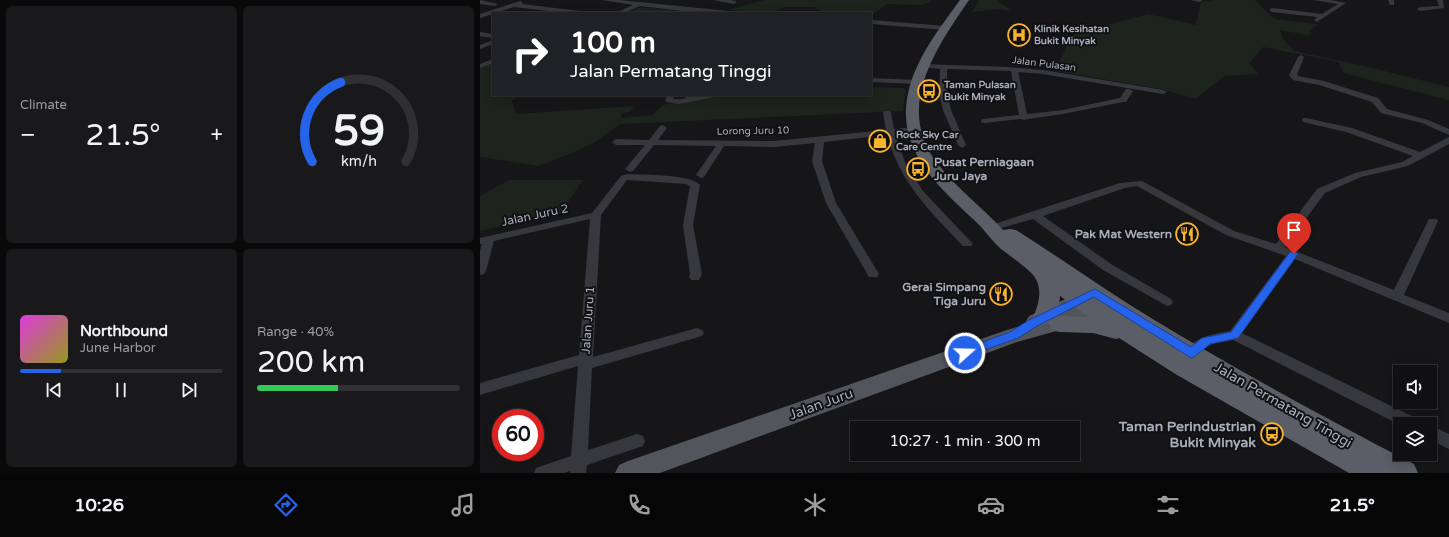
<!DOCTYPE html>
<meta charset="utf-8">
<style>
:root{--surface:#101012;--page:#19191b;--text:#f1f3f6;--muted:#9c9d9f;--line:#303032;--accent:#2563eb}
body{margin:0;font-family:"Varela Round",sans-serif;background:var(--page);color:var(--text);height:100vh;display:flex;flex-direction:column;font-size:15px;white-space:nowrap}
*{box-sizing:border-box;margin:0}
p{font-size:13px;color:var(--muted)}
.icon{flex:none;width:22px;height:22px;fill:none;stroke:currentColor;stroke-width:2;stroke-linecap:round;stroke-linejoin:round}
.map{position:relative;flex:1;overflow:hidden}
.details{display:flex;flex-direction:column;gap:6px;padding:6px;background:#09090a;width:480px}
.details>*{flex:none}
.hud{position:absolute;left:12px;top:12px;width:380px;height:84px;border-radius:0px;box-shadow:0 2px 10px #0003,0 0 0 1px var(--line);background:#202124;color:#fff;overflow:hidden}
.tools{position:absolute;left:913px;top:365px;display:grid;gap:8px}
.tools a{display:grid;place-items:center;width:44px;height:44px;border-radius:0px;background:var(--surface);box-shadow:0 2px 10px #0003,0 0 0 1px var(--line);font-size:20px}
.speed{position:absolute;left:12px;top:409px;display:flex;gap:8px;font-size:20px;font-weight:700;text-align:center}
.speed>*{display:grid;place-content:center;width:52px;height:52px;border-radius:50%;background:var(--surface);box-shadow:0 2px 10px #0003,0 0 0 1px var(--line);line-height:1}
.speed .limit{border:6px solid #d22;background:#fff;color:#111}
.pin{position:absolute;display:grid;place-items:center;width:34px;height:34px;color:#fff;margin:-41px -17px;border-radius:50% 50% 50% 0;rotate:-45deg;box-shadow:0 0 4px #0007}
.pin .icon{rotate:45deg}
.me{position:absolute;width:44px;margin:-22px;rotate:70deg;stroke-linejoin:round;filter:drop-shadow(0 0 3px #0008)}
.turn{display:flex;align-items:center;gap:14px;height:84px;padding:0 12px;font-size:18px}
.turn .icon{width:52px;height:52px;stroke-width:2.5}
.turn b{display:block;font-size:28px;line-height:34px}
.big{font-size:30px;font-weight:600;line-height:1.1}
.details .card{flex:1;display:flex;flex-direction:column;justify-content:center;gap:6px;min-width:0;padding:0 14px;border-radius:6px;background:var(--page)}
.details .dial{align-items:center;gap:0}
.dial svg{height:104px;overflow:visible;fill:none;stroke:var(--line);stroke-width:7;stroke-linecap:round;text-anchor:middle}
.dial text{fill:var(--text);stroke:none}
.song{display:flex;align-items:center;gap:12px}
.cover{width:48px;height:48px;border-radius:6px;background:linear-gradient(135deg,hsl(300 70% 55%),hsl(60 70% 35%))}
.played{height:4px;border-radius:2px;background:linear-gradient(90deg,var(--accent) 20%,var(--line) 20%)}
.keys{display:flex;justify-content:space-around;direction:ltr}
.heat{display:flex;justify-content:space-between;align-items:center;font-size:22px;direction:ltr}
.charge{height:6px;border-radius:3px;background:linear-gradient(90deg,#34c759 40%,var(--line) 0)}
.details .tiles{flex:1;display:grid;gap:6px;grid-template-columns:repeat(2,1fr)}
.trip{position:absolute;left:370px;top:421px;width:230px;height:40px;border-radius:0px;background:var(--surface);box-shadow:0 2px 10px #0003,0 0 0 1px var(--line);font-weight:600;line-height:40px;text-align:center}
.tab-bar{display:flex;height:64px;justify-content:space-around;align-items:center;background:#060607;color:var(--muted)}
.tab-bar .icon{width:28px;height:28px}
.tab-bar .active{color:var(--accent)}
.tab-bar b{font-size:18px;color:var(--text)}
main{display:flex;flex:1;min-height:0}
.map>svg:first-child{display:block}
.green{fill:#1c241d}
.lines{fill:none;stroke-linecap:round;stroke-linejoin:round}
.minor{fill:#37383d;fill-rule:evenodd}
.primary{fill:#53555d;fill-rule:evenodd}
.trunk{fill:#5b5e66;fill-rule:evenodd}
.route{fill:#2563eb;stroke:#184099}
.labels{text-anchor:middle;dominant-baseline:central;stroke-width:4;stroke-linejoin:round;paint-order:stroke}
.far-poi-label{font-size:10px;font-weight:bold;fill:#a8adb9;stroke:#111113;text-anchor:start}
.far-street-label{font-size:10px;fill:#a8adb9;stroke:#111113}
.poi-label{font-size:12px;font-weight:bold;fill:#a8adb9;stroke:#111113;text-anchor:end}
.street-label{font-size:12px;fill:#a8adb9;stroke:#111113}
.near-street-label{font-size:14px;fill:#a8adb9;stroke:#111113}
.near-poi-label{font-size:14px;font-weight:bold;fill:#a8adb9;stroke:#111113;text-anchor:end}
</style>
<main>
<section class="details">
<div class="tiles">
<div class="card"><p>Climate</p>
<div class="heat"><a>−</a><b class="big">21.5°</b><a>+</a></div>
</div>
<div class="card dial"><svg viewBox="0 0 100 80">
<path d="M14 69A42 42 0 1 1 86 69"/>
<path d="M14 69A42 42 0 0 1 36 8" stroke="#2563eb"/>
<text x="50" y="56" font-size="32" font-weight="700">59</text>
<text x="50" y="72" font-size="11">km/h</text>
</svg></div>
<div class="card">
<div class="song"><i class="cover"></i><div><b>Northbound</b><p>June Harbor</p></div></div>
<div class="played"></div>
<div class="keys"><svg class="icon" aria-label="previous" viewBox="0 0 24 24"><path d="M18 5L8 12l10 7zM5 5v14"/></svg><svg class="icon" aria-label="pause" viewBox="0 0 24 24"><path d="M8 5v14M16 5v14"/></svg><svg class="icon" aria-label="next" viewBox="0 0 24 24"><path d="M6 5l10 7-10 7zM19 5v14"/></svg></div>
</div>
<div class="card"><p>Range · 40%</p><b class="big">200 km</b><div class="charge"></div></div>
</div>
</section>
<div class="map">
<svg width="969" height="473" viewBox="0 0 969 473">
<rect width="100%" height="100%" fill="#161618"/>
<g class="green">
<polygon points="284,0 450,0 452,2 441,5 407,4 391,15 391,13 339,13 341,11 334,7 304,7 293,13 247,10"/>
<polygon points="500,0 521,0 517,1 532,11 518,9 491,12"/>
<polygon points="734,0 775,0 794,19 838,24 829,31 833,33 827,35 800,30 803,39 814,51 880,65 969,87 969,100 863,73 859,62 783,47 769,63 778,74 744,76 716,99 681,89 575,71 598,23 623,26 668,14 716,25 721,2"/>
<polygon points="157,8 165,8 201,11 194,13 146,13"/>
<polygon points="13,62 13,95 40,95 32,101 36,114 154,106 151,111 141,114 141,118 173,115 182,105 249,95 391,95 391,87 423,88 426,90 423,111 140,124 115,142 94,152 59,166 0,157 0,66"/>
<polygon points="29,180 103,180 80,213 0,231 0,196"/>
</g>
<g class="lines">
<g class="minor">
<polygon points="0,0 18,4 15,6 0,4"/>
<polygon points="122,0 139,0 249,11 252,13 219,13 160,6 143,13 135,13 153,5"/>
<polygon points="233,0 251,0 257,2 254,4"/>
<polygon points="710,0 723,0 720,2"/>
<polygon points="833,0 851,0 866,3 837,22 834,20 837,17 792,12 789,10 792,8 842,14 858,4"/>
<polygon points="908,0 914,0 914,5 910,5"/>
<polygon points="957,0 963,0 964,8 940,11 937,9 940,7 959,6"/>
<polygon points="40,1 43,3 42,4 100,11 103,13 86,13 34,7 0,18 0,14"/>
<polygon points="391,20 465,26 468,28 465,30 391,24"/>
<polygon points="0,32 13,34 13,38 0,36"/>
<polygon points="13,40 13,44 0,49 0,45"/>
<polygon points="821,55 824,57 817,75 818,76 844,81 898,98 907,109 948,120 969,129 969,135 942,123 901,113 892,102 839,85 813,80 809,75 818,57"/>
<polygon points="13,59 13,63 0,68 0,64"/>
<polygon points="442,64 527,67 563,70 683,90 687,92 683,94 563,74 538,72 547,114 583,110 640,98 646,89 649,89 653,91 646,102 643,102 583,114 548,119 544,120 541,119 505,123 502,123 501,121 502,119 539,115 531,71 467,69 467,93 471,110 486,145 482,148 478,145 463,110 459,93 460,69 440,67 439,66"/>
<polygon points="391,78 437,80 441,82 437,84 391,82"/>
<polygon points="188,95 196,95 193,99 203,99 210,95 236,95 235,97 199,104 186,102 185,100"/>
<path d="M404 111H410L411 113 414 129 434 127 438 130 434 133 415 134 426 165 443 191 493 244 491 246H483C450 211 420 183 407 135L344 142 342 161 356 203 399 274 397 277H389L346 203 332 161 335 143 294 147 244 146 224 177 221 178 216 175 236 146 174 145 153 171 150 172 145 169 165 145H136L132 142 136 139 169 140 180 126 183 125 187 128 178 140 294 141 406 130 403 113Z"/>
<path d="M823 118H826L872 128 940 152 969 137V144L928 166 881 177 845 193 805 247 914 290 948 221 949 219H957L958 221 924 295 969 313V323L815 259 762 333 938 419 941 424 920 425 753 340C746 342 737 342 731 345 721 349 718 360 706 357L704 353C713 337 733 334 750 331L806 256 746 235 657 186 645 188 563 216 631 264 691 299 693 302 691 305 687 306 623 270 553 219 518 229 513 226 514 224 640 183 662 181 754 231 796 244 837 189 875 173 922 162 933 156 866 132 823 122 822 120Z"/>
<path d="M148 174C163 175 211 174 220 185L213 225 222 274 219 280H211L209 277 210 274 203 225 210 186 206 184 147 180 121 215 113 357 217 328 222 330 224 333 222 336 112 368 108 450 157 434 163 436 165 441 163 446 107 465 106 473H90V471L84 473H54L56 468 91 456 98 366 0 395V383L99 355 110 219 14 241 6 271 4 274 0 275V251L2 244H0V238L112 213 141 176Z"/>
<polygon points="950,425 969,434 969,449 950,440"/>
</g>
<polygon class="primary" points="611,287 618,289 621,294 618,298 624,296 631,298 634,303 631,308 587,328 537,342 180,473 135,473 139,465 148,461 527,330 548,324 546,321 549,316"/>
<path class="trunk" d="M480 0H489C457 47 414 107 457 163 476 188 502 207 523 230L530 229 536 230C582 259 625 290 671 318 757 370 845 418 934 464L938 473H869L697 375 639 338 636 339 613 333 579 332 571 330 569 323 564 325 557 322 553 317C559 305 563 288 554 276 548 268 530 256 521 249 511 240 504 229 494 220 456 184 414 148 429 89 438 55 460 28 480 0ZM580 296 607 316 608 317 579 316 574 318 579 305Z"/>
</g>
<polygon class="route" points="814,251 818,254 758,338 730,344 715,356 711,358 614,297 557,326 538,338 485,357 481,356 480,353 481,350 530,332 549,320 615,289 711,347 722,338 751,332 810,252"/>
<defs>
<g id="hospital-ring" transform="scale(1.15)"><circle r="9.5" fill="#111113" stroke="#fab32c" stroke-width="1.5"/><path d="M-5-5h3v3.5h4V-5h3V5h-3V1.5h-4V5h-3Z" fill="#fab32c"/></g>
<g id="bus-ring" transform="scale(1.15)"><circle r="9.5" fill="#111113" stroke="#fab32c" stroke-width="1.5"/><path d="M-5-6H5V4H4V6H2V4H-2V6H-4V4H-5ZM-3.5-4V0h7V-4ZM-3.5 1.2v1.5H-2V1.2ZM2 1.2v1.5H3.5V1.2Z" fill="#fab32c"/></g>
<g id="shop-ring" transform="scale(1.15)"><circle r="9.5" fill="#111113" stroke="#fab32c" stroke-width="1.5"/><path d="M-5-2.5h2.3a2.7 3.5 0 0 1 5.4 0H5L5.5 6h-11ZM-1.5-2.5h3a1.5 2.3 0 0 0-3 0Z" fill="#fab32c"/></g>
<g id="restaurant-ring" transform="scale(1.15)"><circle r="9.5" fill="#111113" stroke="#fab32c" stroke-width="1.5"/><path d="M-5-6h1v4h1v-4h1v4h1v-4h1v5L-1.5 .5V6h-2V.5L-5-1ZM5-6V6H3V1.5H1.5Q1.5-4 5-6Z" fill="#fab32c"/></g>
</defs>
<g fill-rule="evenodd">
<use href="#hospital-ring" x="539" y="35"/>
<use href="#bus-ring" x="449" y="91"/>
<use href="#shop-ring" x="400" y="141"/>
<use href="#bus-ring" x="438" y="169"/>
<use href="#restaurant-ring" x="707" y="234"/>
<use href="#restaurant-ring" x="521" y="294"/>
<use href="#bus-ring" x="792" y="434"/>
</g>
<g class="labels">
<g class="far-poi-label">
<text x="554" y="29">Klinik Kesihatan<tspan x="554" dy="12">Bukit Minyak</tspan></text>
<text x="464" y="85">Taman Pulasan<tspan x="464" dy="12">Bukit Minyak</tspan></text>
<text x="416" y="135">Rock Sky Car<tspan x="416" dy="12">Care Centre</tspan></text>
</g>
<g class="far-street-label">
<text transform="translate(564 64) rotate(7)">Jalan Pulasan</text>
<text transform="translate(273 131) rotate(-1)">Lorong Juru 10</text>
</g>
<g class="poi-label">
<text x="454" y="162" text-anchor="start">Pusat Perniagaan<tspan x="454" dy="14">Juru Jaya</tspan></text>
<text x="692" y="234">Pak Mat Western</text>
<text x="506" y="287">Gerai Simpang<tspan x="506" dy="14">Tiga Juru</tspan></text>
</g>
<g class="street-label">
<text transform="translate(55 215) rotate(-12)">Jalan Juru 2</text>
<text transform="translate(108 320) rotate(-86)">Jalan Juru 1</text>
</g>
<g class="near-street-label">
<text transform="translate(341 404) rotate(-20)">Jalan Juru</text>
<text transform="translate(803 405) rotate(30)">Jalan Permatang Tinggi</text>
</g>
<g class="near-poi-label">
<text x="776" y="426">Taman Perindustrian<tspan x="776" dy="16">Bukit Minyak</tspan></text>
</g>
</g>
</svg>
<div class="tools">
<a><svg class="icon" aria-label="sound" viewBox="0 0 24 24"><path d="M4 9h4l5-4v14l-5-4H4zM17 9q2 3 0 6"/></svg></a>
<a><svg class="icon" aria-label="layers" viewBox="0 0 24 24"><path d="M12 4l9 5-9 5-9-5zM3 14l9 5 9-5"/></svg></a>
</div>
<div class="speed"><div class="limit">60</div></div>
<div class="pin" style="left:814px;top:254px;background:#d93025"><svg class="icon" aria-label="arrive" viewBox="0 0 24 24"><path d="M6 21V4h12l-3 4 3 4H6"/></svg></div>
<svg class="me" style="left:485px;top:353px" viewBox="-20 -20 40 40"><circle r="17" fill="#2563eb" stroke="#fff" stroke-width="3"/><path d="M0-11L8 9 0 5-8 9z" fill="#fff"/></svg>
<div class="trip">10:27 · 1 min · 300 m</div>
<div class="hud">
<div class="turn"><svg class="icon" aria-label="right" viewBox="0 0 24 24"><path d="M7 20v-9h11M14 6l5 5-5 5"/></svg><div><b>100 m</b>Jalan Permatang Tinggi</div></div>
</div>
</div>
</main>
<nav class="tab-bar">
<b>10:26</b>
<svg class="icon active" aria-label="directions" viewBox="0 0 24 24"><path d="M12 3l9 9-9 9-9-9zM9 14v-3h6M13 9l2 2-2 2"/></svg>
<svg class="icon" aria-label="music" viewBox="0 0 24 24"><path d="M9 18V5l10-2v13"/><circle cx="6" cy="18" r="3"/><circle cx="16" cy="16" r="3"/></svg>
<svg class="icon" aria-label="phone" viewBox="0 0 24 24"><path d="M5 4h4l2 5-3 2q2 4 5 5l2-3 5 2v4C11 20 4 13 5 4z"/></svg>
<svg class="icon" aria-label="climate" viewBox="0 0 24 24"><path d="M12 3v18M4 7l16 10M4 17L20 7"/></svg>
<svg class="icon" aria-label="car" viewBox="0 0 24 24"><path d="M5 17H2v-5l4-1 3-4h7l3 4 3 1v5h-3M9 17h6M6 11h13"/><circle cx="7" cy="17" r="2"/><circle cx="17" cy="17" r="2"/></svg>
<svg class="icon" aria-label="filters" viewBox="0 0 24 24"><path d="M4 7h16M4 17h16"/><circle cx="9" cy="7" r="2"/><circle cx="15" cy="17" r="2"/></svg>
<b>21.5°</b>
</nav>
